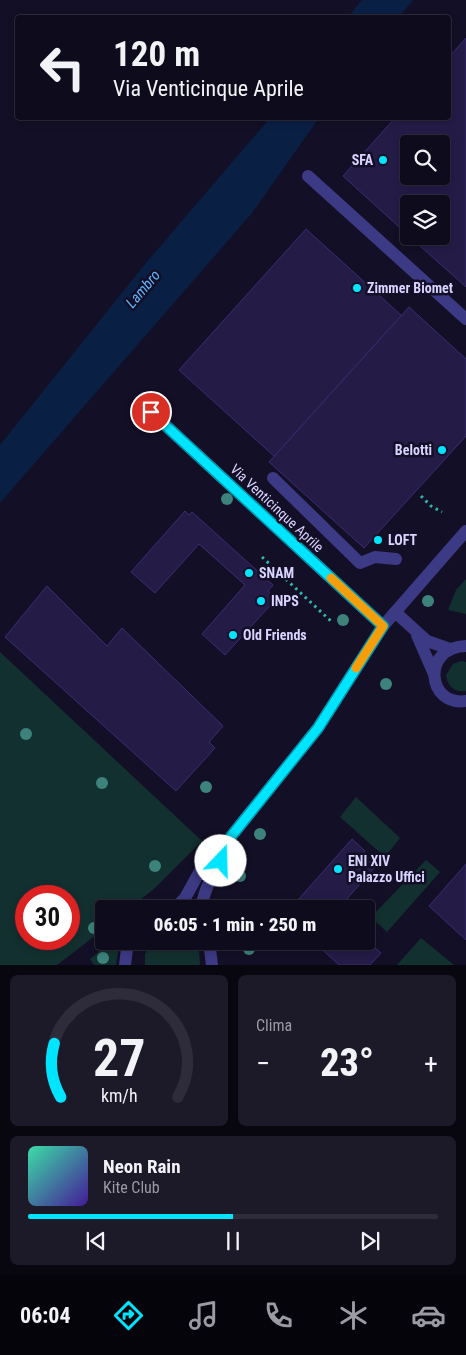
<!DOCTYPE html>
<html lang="it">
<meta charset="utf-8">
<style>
:root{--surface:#0e0b1c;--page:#1c1929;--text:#f1f3f6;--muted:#9b9ba3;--line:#2e2b3b;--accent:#00e5ff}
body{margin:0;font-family:"Roboto Condensed",sans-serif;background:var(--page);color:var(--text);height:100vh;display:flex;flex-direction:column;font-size:19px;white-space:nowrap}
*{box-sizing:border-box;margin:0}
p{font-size:16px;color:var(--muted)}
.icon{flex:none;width:28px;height:28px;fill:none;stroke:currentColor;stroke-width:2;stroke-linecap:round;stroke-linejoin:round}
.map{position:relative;height:965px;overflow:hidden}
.drawer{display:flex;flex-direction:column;gap:10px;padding:10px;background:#08060f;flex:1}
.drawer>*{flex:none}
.guide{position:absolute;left:15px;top:15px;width:436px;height:105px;border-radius:5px;box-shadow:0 2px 8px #0003,0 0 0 1px var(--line);background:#0e0b1c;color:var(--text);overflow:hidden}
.tools{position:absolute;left:400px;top:135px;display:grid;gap:10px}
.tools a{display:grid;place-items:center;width:50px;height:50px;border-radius:5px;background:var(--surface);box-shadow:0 2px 8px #0003,0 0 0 1px var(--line);font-size:25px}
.speed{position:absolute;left:15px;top:885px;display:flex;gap:10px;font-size:25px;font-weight:700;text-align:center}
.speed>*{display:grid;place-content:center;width:65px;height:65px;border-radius:50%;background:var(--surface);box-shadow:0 2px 8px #0003,0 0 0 1px var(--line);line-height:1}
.speed .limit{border:8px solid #d22;background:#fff;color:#111}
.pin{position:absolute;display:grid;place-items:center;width:42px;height:42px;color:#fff;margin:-21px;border:2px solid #fff;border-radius:50%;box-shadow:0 1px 5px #0007}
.me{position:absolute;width:55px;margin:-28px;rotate:21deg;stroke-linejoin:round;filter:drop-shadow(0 0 4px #0008)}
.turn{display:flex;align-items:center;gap:18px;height:105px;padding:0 15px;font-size:22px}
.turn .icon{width:65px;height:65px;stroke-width:2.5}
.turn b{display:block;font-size:35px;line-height:42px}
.big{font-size:38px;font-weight:800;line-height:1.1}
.drawer .card{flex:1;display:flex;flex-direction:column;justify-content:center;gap:8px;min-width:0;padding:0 18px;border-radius:8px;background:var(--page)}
.drawer .dial{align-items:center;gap:0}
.dial svg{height:130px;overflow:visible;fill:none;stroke:var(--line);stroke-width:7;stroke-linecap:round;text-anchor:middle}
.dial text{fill:var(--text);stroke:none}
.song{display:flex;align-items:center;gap:15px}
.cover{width:60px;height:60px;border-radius:8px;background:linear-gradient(135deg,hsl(160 70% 55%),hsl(260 70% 35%))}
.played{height:5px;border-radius:2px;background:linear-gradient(90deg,var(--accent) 50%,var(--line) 50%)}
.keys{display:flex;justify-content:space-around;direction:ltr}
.heat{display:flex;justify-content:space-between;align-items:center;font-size:28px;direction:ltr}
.drawer .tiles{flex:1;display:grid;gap:10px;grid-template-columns:1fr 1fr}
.card:last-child{grid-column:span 2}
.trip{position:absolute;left:95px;top:900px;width:280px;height:50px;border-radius:5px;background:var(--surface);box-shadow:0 2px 8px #0003,0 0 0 1px var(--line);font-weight:800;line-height:50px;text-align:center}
.tab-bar{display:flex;height:80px;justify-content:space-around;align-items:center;background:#06040b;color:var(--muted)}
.tab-bar .icon{width:35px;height:35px}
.tab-bar .current{color:var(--accent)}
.tab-bar b{font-size:22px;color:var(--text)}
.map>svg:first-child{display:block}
.green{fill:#12302f;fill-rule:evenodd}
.water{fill:#0a1f44}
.building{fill:#241b47;stroke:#3b2d73;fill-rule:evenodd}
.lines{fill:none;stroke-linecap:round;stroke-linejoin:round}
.path{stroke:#2fb8b0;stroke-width:3;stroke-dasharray:2.5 4;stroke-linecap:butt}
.minor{stroke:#3d3a85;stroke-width:12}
.tree{fill:#3d827b}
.route-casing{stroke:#0095a6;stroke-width:12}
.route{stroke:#00e5ff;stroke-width:9}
.slow{stroke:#f59e0b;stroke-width:9}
.poi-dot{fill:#00e5ff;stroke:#130f26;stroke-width:2}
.labels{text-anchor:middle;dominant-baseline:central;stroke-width:5;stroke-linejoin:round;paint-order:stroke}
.poi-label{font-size:14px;font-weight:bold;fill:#d9d4ff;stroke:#130f26;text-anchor:start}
.street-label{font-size:14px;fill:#d9d4ff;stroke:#130f26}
.water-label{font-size:15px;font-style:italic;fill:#62b6ff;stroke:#130f26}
</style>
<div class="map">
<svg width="466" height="965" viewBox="0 0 466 965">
<rect width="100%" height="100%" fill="#130f26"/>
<g class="green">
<polygon points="466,579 466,614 448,610 456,590"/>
<path d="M0 652 202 841 155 888 129 909H104V929L57 965H0ZM69 896V939H26V896Z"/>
<path d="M461 661 466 662V691C455 693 447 686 446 675L453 664Z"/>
<polygon points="356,797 400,838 385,857 340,817"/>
<polygon points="426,860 440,872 387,932 371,917"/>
<polygon points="421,938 454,965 397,965"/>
<polygon points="112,941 120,941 116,965 94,965 90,959"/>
<polygon points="152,941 193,941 199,950 200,965 145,965 145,954"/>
</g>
<g class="water">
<polygon points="362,0 413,0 399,17 348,17"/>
<polygon points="270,118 319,118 252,213 0,503 0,445 145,264"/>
</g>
<g class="building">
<path d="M466 38V287L409 236H441V204H409V236L343 176 395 118H449V57ZM409 144H441V176H409Z"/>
<polygon points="306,229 402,316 275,457 179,370"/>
<polygon points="409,307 466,359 466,436 364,548 269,462"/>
<polygon points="185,511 189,515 192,512 273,585 268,591 276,599 225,655 202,634 245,585 199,544 155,593 131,572"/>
<polygon points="47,586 107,646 122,628 223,726 209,742 215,748 176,791 5,637"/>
<polygon points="352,839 365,851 362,855 375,867 338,909 290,909"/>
<polygon points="466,864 466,940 429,906"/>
<polygon points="366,940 381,953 370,965 339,965 313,941"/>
</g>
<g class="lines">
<g class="path">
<polyline points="421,496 431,506 442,512"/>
<polyline points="262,557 333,623"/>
</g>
<g class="minor">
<polyline points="308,176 466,319"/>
<polyline points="151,412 383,626"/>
<polyline points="273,478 360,563 375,557 396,559"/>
<polyline points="395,612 427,641 450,649"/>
<polyline points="417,635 434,674"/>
<path d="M466 646C421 647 427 707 466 701"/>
<polyline points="174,909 185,898 210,853 225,844 318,728 383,626 466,531"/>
<path d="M201 909C204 885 219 867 225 844"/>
<polyline points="209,941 212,965"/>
<polyline points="125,965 128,941"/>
</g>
</g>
<g class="tree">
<circle cx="140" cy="406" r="6"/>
<circle cx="227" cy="499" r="6"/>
<circle cx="428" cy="601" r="6"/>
<circle cx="343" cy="620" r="6"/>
<circle cx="386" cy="684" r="6"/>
<circle cx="26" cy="734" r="6"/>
<circle cx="102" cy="783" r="6"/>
<circle cx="206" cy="787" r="6"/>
<circle cx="260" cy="834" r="6"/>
<circle cx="155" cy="866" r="6"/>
<circle cx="240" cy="876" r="6"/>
<circle cx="94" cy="928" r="6"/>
<circle cx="249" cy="949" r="6"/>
<circle cx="103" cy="958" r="6"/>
</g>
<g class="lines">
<g class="route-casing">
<polyline id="route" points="151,412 383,626 318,728 225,844 221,861"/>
</g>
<use href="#route" class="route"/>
<polyline class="slow" points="331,578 383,626 356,668"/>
</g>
<g class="poi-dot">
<circle cx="383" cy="160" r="5"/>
<circle cx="357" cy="288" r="5"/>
<circle cx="442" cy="450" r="5"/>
<circle cx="378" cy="540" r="5"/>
<circle cx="249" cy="573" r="5"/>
<circle cx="261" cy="601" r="5"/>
<circle cx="233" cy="635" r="5"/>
<circle cx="338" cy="869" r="5"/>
</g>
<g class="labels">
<g class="poi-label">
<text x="373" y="160" text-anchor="end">SFA</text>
<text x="367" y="288">Zimmer Biomet</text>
<text x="432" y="450" text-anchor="end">Belotti</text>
<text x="388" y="540">LOFT</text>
<text x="259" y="573">SNAM</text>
<text x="271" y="601">INPS</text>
<text x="243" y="635">Old Friends</text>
<text x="348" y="861">ENI XIV<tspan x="348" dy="16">Palazzo Uffici</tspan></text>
</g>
<g class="street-label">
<text transform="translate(277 508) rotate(43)">Via Venticinque Aprile</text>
</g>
<g class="water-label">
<text transform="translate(143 289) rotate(-50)">Lambro</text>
</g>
</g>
</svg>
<div class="tools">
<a><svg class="icon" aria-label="search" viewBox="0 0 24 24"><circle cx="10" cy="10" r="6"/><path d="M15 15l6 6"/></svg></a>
<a><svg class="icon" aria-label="layers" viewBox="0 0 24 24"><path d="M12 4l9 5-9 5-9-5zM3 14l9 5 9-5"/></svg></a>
</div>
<div class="speed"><div class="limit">30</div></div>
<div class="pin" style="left:151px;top:412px;background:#d93025"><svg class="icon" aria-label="arrive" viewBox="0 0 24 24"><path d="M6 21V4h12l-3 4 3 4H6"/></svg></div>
<svg class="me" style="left:221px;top:861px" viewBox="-20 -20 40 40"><circle r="19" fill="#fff"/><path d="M0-13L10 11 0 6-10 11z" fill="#00e5ff"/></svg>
<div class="trip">06:05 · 1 min · 250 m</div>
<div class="guide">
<div class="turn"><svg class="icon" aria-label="left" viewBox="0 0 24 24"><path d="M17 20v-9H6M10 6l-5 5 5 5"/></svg><div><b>120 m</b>Via Venticinque Aprile</div></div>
</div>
</div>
<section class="drawer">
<div class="tiles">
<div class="card dial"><svg viewBox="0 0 100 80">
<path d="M14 69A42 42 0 1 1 86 69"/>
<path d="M14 69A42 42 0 0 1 10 36" stroke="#00e5ff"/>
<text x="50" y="56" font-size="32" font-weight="700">27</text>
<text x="50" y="72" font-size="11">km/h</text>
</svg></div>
<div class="card"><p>Clima</p>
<div class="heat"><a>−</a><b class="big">23°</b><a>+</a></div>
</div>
<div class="card">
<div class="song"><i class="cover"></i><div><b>Neon Rain</b><p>Kite Club</p></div></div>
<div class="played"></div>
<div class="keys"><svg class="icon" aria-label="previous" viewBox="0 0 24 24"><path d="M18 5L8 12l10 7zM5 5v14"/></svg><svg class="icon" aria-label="pause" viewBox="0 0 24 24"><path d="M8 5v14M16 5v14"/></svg><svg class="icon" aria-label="next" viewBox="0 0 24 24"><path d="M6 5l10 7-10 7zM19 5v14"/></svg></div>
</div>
</div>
</section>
<nav class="tab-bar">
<b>06:04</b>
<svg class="icon current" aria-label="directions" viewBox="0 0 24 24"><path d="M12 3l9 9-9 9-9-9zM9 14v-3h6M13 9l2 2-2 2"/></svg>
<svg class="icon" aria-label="music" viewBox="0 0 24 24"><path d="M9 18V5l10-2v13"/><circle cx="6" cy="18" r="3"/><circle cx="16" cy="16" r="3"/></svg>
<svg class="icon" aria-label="phone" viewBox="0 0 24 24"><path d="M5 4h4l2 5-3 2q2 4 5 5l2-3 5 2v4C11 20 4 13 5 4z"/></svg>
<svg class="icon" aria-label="climate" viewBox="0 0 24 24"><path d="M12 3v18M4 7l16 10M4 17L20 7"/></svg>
<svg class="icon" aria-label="car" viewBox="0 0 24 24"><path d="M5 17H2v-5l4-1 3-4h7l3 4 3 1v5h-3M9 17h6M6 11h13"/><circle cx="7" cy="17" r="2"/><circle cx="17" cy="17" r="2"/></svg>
</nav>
